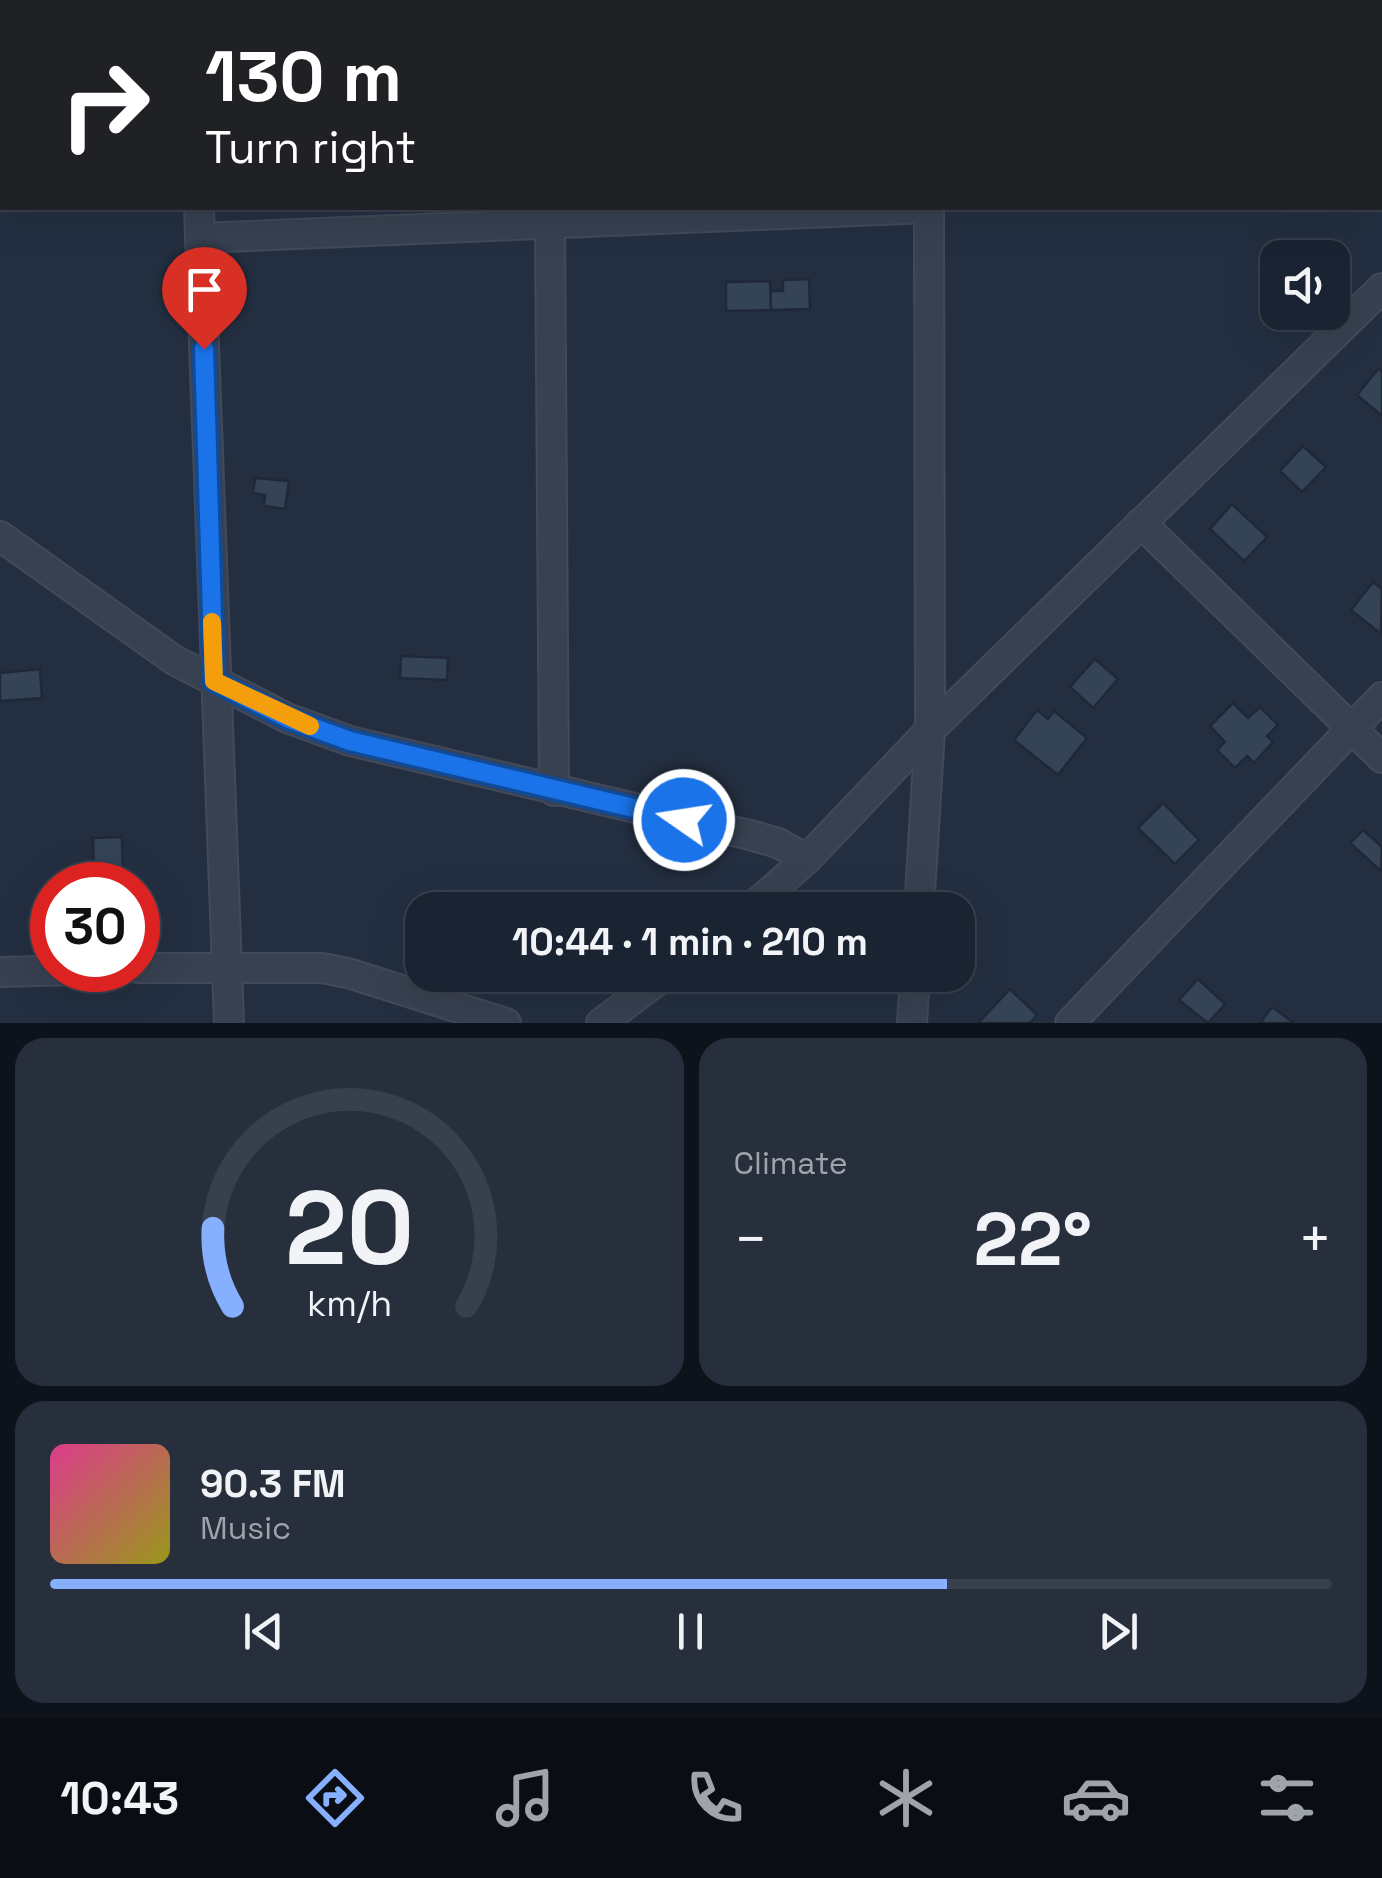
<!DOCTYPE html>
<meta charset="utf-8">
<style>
:root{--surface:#1a2331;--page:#272f3d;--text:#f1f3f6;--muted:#9fa4ab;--line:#38404d;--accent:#86affe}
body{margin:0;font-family:"Space Grotesk",sans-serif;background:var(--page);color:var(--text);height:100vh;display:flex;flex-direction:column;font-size:38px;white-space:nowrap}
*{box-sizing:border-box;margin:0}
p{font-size:32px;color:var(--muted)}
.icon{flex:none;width:55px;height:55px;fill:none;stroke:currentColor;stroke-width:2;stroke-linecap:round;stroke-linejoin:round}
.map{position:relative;height:1023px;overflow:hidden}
.details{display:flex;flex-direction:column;gap:15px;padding:15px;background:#0e131b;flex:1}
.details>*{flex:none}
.top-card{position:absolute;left:0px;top:0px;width:1382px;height:210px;box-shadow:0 10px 40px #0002,0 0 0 2px var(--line);background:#202124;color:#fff;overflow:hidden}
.tools{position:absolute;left:1260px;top:240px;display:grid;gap:20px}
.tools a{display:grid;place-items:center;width:90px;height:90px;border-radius:20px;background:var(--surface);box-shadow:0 10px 40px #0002,0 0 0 2px var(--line);font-size:50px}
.speed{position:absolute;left:30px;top:862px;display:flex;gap:20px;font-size:50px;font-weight:700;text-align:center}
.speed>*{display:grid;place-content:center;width:130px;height:130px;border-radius:50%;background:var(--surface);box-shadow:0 10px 40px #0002,0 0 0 2px var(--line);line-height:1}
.speed .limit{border:15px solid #d22;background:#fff;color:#111}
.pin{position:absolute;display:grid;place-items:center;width:85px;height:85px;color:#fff;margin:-102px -42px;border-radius:50% 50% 50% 0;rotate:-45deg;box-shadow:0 0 10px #0007}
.pin .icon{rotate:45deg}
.me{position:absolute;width:110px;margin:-55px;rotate:283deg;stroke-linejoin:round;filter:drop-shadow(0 0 8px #0008)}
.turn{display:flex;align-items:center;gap:35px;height:210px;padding:0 40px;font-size:45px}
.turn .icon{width:130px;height:130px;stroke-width:2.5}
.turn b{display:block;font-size:70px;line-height:85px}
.big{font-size:75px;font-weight:700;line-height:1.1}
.details .card{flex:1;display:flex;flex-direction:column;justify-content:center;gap:15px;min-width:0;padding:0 35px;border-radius:30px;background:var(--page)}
.details .dial{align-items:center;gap:0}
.dial svg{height:260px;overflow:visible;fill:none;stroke:var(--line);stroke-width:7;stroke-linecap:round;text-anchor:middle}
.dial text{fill:var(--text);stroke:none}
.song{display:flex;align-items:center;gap:30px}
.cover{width:120px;height:120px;border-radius:15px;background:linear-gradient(135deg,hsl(330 70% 55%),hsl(60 70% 35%))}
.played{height:10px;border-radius:5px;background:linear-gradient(90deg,var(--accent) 70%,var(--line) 70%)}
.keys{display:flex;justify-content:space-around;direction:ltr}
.heat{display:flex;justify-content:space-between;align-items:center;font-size:55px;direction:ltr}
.details .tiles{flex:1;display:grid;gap:15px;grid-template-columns:1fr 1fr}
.card:last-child{grid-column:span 2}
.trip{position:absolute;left:405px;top:892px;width:570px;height:100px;border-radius:30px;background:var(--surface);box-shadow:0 10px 40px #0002,0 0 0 2px var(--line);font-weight:700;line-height:100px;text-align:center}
.dock{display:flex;height:160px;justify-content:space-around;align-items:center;background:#0a0e14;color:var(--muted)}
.dock .icon{width:70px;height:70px}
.dock .active{color:var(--accent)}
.dock b{font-size:45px;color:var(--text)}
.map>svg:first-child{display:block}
.building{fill:#354357;stroke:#1f2838;stroke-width:2.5}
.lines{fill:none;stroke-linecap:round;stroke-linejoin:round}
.minor-casing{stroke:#414a5a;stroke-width:32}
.minor{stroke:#384151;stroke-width:28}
.route-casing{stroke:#114b97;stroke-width:25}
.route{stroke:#1a73e8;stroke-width:18}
.slow{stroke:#f59e0b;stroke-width:18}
</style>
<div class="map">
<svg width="1382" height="1023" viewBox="0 0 1382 1023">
<rect width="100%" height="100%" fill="#232f41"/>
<g class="building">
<polygon points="809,279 810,309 771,310 770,291 783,291 783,280"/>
<polygon points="770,281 771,310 726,311 726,282"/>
<polygon points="1379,368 1382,371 1382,416 1357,395"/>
<polygon points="1303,446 1326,467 1302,492 1280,471"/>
<polygon points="255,478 289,481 285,509 264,506 265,495 253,493"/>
<polygon points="1232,504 1267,537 1244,561 1210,529"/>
<polygon points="1373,582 1382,589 1381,634 1351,610"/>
<polygon points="401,656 448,658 447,680 400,678"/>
<polygon points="1095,659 1118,679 1093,708 1070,687"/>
<polygon points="40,669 42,698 0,701 0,673"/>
<polygon points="1233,703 1248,718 1260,707 1278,725 1267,736 1273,742 1254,763 1247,756 1235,768 1217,750 1225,742 1210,726"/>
<polygon points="1037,710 1048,719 1054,711 1087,738 1058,775 1014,740"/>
<polygon points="1163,803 1199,840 1175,864 1138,828"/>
<polygon points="1363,830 1382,847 1381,871 1350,843"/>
<polygon points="122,837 123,885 94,885 93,838"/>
<polygon points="1198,979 1225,1004 1208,1023 1179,1000"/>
<polygon points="1010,989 1037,1015 1030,1023 978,1023"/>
<polygon points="1272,1007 1294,1023 1260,1023"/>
</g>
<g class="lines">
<g class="minor-casing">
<g id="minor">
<polyline points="192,0 192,2"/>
<polyline points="932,2 932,0"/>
<polyline points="199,208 229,1023"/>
<polyline points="550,224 554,791"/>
<polyline points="200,238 929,208 930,730 919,910"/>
<polyline points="1141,523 1382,758"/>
<polyline points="0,536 174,660 287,718 350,741 750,835 778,843 807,859"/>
<polyline points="749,910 807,859 930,730 1382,288"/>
<polyline points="138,968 322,968 348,973 506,1023"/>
<polyline points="0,972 80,970"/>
<polyline points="601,1023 665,975"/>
<polyline points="912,1023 915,975"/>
<polyline points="1070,1023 1382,697"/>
</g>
</g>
<use href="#minor" class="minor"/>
</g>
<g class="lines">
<g class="route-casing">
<polyline id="route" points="204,349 214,681 287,718 350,741 684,820"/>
</g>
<use href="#route" class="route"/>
<polyline class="slow" points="212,622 214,681 310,726"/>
</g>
</svg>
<div class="tools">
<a><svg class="icon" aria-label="sound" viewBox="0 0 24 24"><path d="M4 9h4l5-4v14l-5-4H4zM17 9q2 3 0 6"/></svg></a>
</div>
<div class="speed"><div class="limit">30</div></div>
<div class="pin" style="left:204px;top:349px;background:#d93025"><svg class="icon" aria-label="arrive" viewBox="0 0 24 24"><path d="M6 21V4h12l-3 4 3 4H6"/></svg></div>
<svg class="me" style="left:684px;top:820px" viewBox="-20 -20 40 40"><circle r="17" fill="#1a73e8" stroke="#fff" stroke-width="3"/><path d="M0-11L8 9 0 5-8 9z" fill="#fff"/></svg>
<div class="trip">10:44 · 1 min · 210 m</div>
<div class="top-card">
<div class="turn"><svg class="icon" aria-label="right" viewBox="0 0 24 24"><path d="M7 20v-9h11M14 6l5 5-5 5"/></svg><div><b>130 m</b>Turn right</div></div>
</div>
</div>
<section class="details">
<div class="tiles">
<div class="card dial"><svg viewBox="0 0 100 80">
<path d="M14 69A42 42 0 1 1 86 69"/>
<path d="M14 69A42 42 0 0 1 8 45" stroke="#86affe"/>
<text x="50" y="56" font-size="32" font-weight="700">20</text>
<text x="50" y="72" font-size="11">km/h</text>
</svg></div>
<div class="card"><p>Climate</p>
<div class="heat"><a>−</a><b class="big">22°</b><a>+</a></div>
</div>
<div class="card">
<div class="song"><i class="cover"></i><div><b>90.3 FM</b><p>Music</p></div></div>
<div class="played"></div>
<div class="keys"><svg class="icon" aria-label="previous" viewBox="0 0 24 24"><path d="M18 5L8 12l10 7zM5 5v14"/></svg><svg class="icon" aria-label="pause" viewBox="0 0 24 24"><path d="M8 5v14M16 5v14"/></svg><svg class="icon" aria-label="next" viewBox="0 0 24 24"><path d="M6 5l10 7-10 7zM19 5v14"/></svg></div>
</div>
</div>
</section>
<nav class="dock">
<b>10:43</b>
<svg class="icon active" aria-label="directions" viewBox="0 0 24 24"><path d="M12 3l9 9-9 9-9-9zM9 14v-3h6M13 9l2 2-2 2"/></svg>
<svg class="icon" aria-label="music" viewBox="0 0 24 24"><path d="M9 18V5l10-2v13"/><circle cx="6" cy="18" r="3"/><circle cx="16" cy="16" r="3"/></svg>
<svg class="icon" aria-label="phone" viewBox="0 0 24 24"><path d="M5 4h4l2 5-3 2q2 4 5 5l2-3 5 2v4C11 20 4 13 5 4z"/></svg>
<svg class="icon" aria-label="climate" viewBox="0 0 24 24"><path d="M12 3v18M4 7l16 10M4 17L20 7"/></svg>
<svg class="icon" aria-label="car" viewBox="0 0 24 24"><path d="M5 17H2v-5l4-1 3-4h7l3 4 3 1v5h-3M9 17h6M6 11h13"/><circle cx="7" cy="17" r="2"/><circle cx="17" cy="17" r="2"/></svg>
<svg class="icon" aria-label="filters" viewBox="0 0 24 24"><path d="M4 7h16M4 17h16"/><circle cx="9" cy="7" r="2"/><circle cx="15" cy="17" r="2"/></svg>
</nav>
